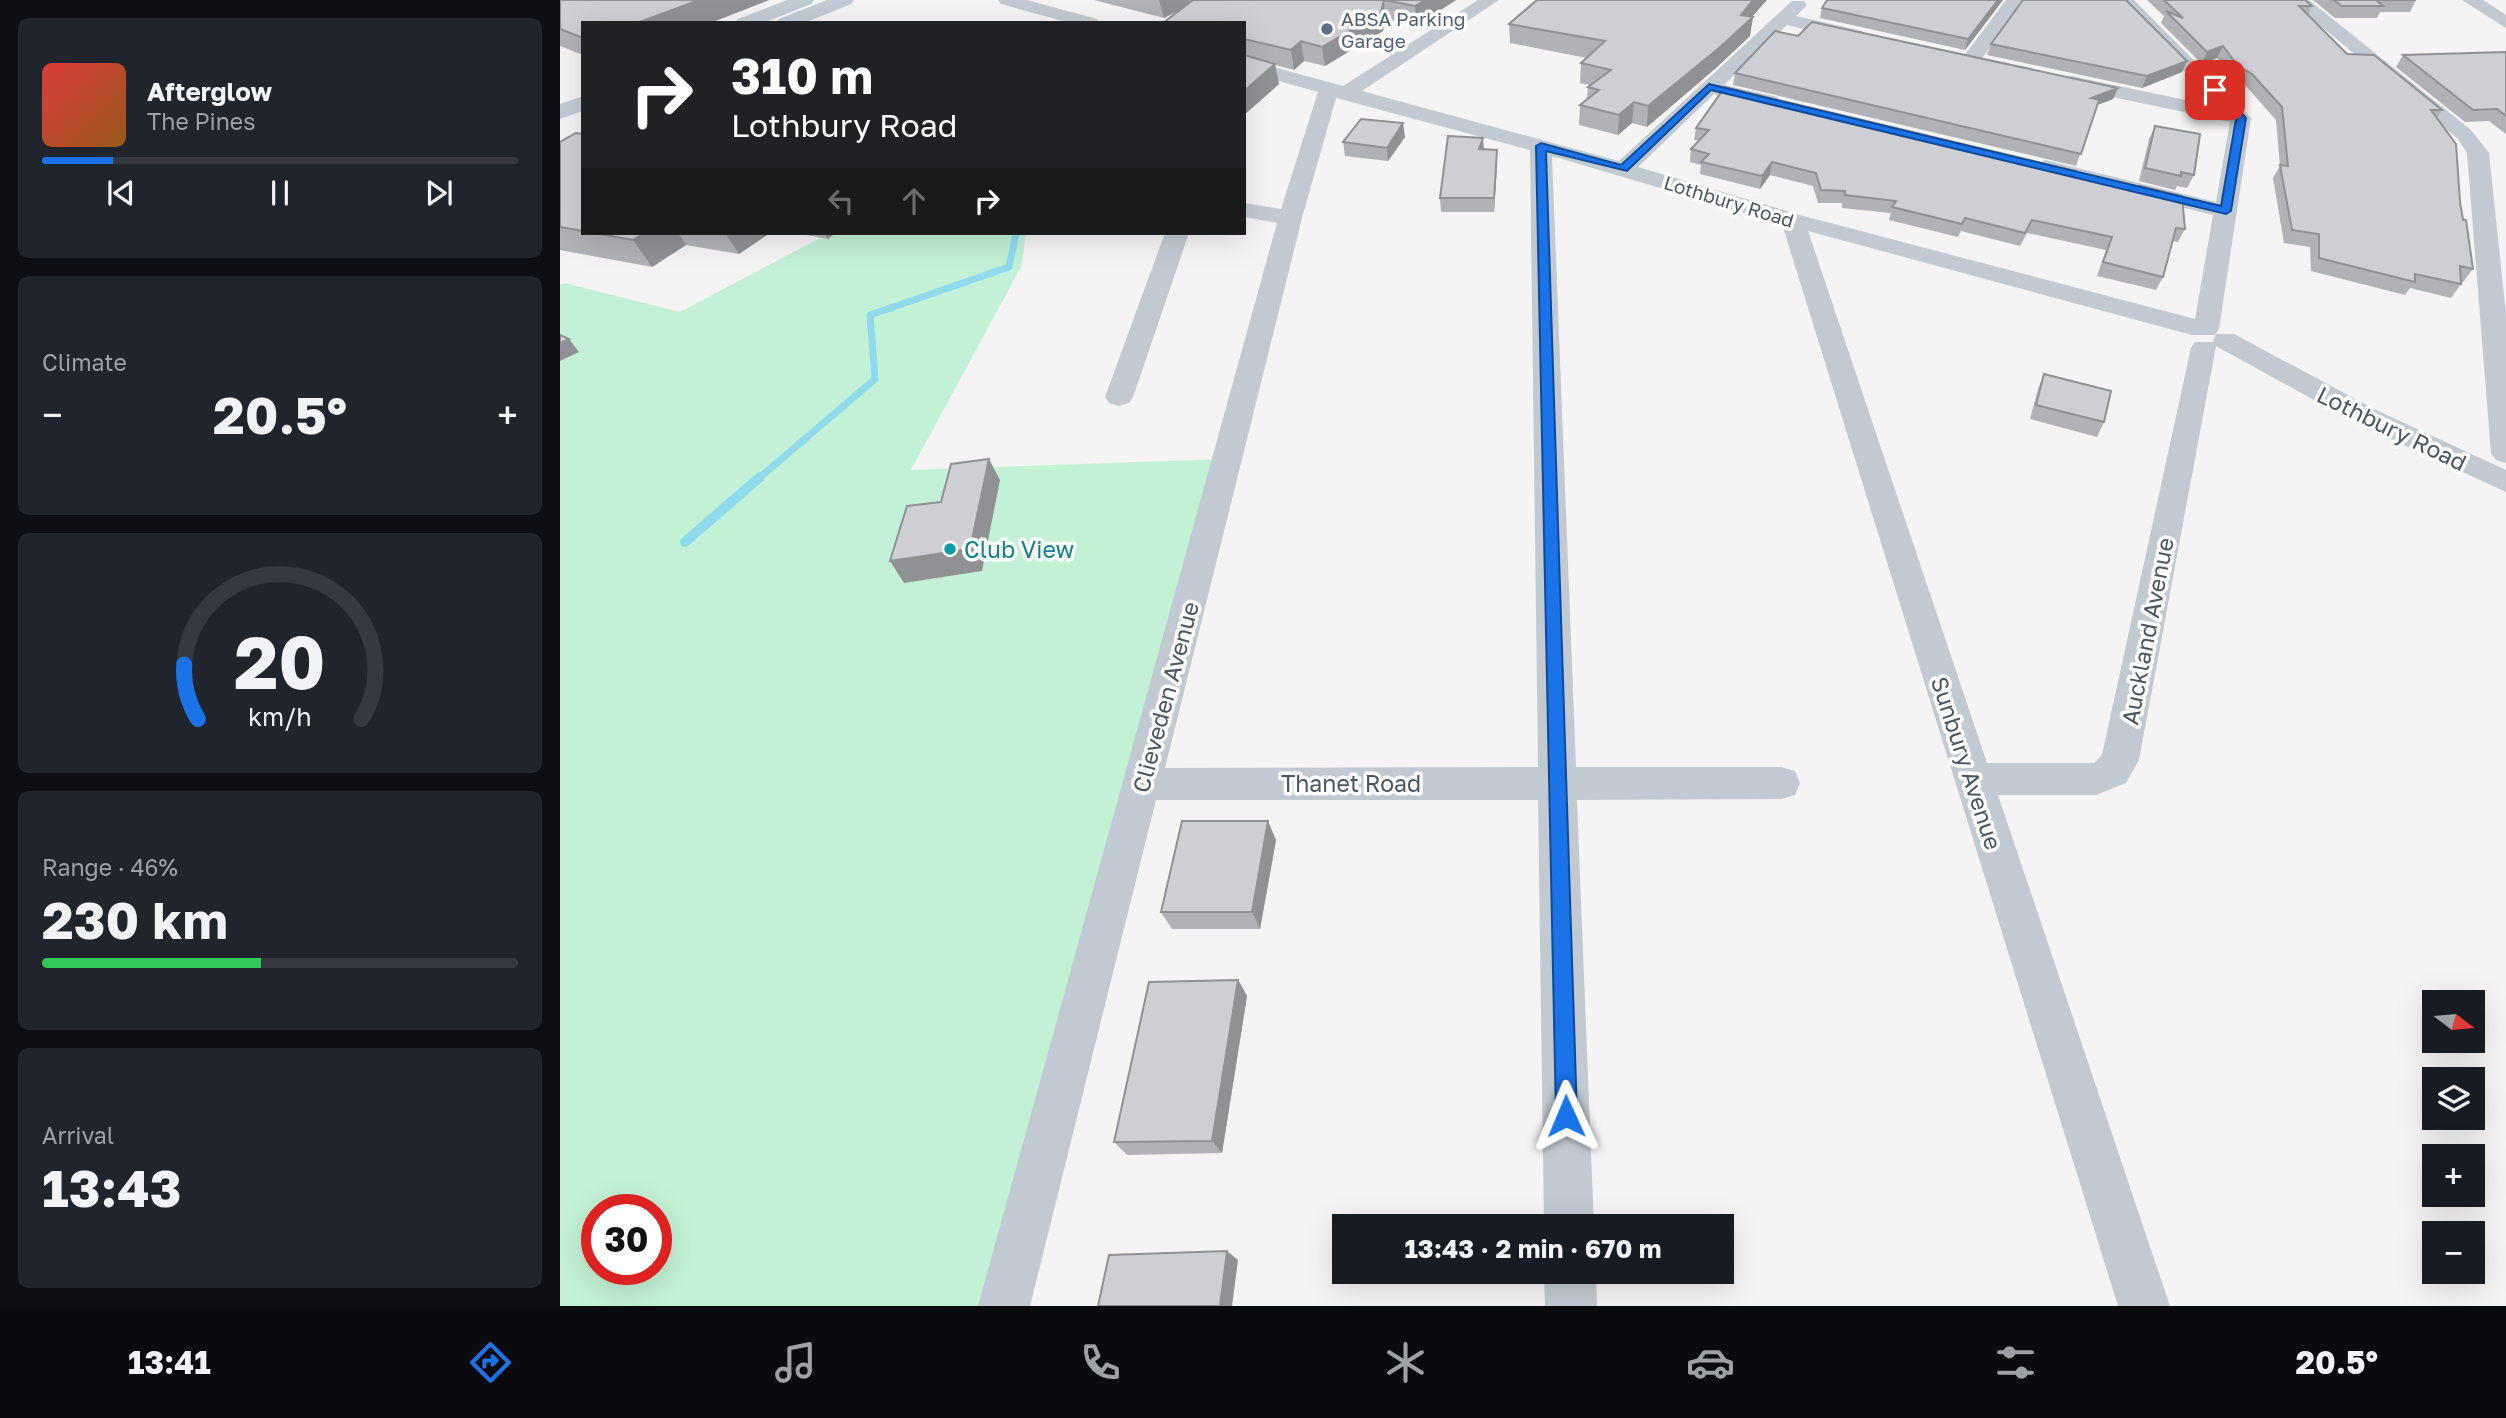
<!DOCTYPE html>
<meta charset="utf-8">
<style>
:root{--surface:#171b24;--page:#20242c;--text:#f1f3f6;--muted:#9ea1a6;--line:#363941;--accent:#1a73e8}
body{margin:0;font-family:"Golos Text",sans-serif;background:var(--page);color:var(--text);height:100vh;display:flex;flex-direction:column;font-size:26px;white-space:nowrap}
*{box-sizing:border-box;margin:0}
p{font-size:23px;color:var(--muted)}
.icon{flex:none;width:38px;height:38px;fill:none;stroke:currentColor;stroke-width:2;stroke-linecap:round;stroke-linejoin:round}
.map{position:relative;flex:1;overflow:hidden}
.drawer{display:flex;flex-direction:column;gap:18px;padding:18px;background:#0d0f14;width:560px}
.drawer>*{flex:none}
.banner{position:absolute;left:21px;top:21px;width:665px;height:214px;border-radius:0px;box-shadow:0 7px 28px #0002;background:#202124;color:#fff;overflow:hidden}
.needle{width:46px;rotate:106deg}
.tools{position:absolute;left:1862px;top:990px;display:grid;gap:14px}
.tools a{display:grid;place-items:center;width:63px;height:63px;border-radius:0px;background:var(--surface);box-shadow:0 7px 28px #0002;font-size:35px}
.speed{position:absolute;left:21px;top:1194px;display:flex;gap:14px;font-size:35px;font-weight:700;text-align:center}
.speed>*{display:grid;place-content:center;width:91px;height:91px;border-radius:50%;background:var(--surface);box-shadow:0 7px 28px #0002;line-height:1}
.speed .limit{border:10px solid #d22;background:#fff;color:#111}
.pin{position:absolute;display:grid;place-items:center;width:60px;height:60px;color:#fff;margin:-30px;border-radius:14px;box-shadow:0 4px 10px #0006}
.me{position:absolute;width:77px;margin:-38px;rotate:359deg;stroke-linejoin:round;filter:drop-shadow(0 0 5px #0008)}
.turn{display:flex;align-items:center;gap:24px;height:147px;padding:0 35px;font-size:32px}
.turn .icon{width:91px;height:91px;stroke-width:2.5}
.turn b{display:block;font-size:49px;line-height:60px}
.lanes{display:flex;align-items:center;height:66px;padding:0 35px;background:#0003;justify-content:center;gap:35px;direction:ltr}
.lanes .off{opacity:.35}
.big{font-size:52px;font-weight:700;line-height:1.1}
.drawer .card{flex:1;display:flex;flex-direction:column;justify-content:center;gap:10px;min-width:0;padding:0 24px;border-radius:10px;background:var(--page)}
.drawer .dial{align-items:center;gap:0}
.dial svg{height:182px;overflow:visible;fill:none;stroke:var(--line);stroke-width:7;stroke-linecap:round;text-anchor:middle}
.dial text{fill:var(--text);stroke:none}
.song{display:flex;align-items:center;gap:21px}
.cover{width:84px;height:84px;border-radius:10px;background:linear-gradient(135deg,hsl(0 70% 55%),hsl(30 70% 35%))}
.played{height:7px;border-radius:4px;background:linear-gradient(90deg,var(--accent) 15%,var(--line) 15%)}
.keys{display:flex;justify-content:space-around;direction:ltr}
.heat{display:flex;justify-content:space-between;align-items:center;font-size:38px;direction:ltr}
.charge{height:10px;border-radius:5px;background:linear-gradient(90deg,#34c759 46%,var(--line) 0)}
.trip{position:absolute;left:772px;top:1214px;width:402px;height:70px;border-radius:0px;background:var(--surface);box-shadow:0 7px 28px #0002;font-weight:700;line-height:70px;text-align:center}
.tabs{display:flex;height:112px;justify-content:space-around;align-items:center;background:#090b0e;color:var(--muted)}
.tabs .icon{width:49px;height:49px}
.tabs .active{color:var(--accent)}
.tabs b{font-size:32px;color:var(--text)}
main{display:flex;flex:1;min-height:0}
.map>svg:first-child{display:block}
.green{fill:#c3f1d5;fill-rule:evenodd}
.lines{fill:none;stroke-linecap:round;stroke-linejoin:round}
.stream-far1{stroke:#90daee;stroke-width:7}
.stream{stroke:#90daee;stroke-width:10}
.minor{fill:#c1cad2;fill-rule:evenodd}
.secondary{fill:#c1cbd6;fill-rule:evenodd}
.wall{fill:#b0b2b7}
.shaded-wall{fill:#909195}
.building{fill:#cdcfd5;stroke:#909195;stroke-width:2}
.route{fill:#1a73e8;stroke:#114b97;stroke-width:2}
.service-dot{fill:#5c6f8a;stroke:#fff;stroke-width:2.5}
.culture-dot{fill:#0f9aa8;stroke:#fff;stroke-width:2.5}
.labels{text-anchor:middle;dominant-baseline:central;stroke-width:7;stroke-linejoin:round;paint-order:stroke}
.far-service-label{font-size:19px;fill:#4e5e75;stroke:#fff;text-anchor:start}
.far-street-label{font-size:19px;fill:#4a5661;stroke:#fff}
.street-label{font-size:23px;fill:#4a5661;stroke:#fff}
.culture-label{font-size:23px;fill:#0d838f;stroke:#fff;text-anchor:start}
</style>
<main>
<section class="drawer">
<div class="card">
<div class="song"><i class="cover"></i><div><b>Afterglow</b><p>The Pines</p></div></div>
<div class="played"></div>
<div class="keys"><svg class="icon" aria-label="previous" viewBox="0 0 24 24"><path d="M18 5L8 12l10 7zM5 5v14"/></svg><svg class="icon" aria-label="pause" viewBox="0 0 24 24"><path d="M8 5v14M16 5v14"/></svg><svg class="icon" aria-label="next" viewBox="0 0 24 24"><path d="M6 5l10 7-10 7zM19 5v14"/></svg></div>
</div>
<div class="card"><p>Climate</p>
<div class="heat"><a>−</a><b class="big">20.5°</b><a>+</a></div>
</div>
<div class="card dial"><svg viewBox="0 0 100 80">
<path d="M14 69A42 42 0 1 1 86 69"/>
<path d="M14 69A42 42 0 0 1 8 45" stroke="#1a73e8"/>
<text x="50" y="56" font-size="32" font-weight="700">20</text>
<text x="50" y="72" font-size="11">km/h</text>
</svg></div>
<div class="card"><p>Range · 46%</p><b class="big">230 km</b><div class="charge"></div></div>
<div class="card"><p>Arrival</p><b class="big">13:43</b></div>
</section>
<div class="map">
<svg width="1946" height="1306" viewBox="0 0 1946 1306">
<rect width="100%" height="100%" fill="#f5f3f3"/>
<path class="green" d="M276 233H466L461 267 351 470 667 459 448 1306H0V285L4 283 120 312 260 238 268 239ZM37 1209H96V1269H37Z"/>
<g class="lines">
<polyline class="stream-far1" points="198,479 315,379 310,315 449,267 456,233"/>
<polyline class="stream" points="125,542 200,477"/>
<g class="minor">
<polygon points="438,0 467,0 537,19 540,23 510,23 441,4"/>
<path d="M918 0H939L802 91 1059 161 1232 1H1244L1247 5 1236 16 1302 31 1304 35 1295 41 1227 25 1164 85 1217 97 1220 101 1217 105 1210 107 1154 94 1078 167 1240 215 1635 319 1653 215 1477 172 1474 167 1485 160 1656 202 1670 122 1511 88 1501 82 1511 76 1659 107 1555 0H1574L1691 118 1659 329 1655 335H1632L1248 231 1427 763H1534L1542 755 1631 348 1635 342H1653L1656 334H1674L1814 409 1946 470V492L1794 422 1656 346 1579 760 1566 783 1536 795H1438L1610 1306H1558L1222 224 992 156 1016 767H1221L1235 771 1240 783 1235 795 1221 799 1017 800 1034 1227H984L978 800H596L470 1306H418L717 223 684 217V203L721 209 758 92 684 71V59L783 86ZM776 98 970 150 978 767 605 768 742 218Z"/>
<polygon points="1446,0 1464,0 1418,64 1404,64 1401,60"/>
<polygon points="1729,0 1749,0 1911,130 1929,153 1946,314 1946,463 1936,460 1931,453 1907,153 1897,138"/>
<polygon points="1902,0 1923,0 1946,15 1946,28"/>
<polygon points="605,233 629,233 573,397 569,403 559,406 549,403 545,397"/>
<polygon points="984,1272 1036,1272 1037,1306 985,1306"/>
</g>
<g class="secondary">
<polygon points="227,0 254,0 251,4 203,23 175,23 178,19"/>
<polygon points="267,0 294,0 291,4 244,23 216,23 219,19"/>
<polygon points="23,96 23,111 0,119 0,104"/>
</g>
</g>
<g class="wall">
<polygon points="0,0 209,0 150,23 23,23 23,55 0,46"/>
<polygon points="534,0 896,0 857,25 825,19 823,31 765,66 744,61 734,70 715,65 719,84 684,115 684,23 621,9 604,18"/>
<polygon points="1443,0 1405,50 1260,18 1262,8"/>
<polygon points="1587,0 1745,0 1752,6 1748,15 1787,54 1882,110 1877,118 1900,202 1913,269 1903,282 1901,282 1901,284 1891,298 1850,288 1845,295 1751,271 1750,247 1724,243 1713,178 1720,166 1716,120 1686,86 1671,77 1657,58 1642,64 1601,23 1604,16"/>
<polygon points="1753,0 1856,0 1850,12 1820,12 1817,18 1775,18"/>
<polygon points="1192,17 1190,36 1157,67 1087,127 1072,123 1058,135 1019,125 1020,105 1027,98 1028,87 1030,85 1020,83 1021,63 1027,58 950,43 949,24"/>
<polygon points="1238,36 1558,88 1553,99 1537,105 1516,166 1173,85 1175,73"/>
<polygon points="1431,44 1627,61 1622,72 1582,88 1427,55"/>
<polygon points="1946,52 1946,134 1929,121 1905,122 1836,67 1843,55"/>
<polygon points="1595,126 1634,175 1627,188 1617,186 1615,190 1579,181 1589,139"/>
<polygon points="1136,128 1515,175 1578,190 1580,186 1625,229 1618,242 1612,241 1603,277 1596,290 1537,276 1546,250 1467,233 1460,246 1401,231 1398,237 1329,220 1331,213 1282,208 1282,203 1258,203 1253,186 1210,175 1200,189 1140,174 1141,165 1130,162 1131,149 1139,141 1134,140"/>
<polygon points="23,134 23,233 210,233 179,254 126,245 92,267 0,250 0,142"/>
<polygon points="845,137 828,161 785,156 783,142"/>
<polygon points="923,138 923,149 937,164 934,212 881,212 880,198"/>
<polygon points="236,233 275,233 268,239"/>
<polygon points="1484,374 1544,422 1537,437 1470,419 1478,389"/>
<polygon points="716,840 700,929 612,929 601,912"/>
<polygon points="678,980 687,996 662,1153 567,1155 554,1142"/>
</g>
<g class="shaded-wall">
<polygon points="139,0 209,0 150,23 77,23"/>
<polygon points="599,0 629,0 630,5 604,18"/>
<polygon points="824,0 825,19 823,31 765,66 762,47"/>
<polygon points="865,0 896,0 857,25 855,6"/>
<polygon points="1193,0 1207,0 1190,19 1193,17 1190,36 1157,67 1087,127 1088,106"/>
<polygon points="1438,0 1443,0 1405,50 1408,39"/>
<polygon points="741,41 744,61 734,70 731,50"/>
<polygon points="1663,46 1657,58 1642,64 1647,52"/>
<polygon points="1627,61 1622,72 1582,88 1587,76"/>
<polygon points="715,64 719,84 684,115 684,91"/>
<polygon points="1558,88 1553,99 1527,109 1531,98"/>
<polygon points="1074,102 1072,123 1058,135 1059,115"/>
<polygon points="843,123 845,137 828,161 827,148"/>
<polygon points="923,138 924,151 919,149"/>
<polygon points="937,150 937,164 934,212 934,198"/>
<polygon points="1212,162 1210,175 1200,189 1202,176"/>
<polygon points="84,233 118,233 126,245 92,267 73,240"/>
<polygon points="165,233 210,233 179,254"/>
<polygon points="264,233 275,233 268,239"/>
<polygon points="9,339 19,352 0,361 0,343"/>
<polygon points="429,459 440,480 422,571 344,583 330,561"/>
<polygon points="708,821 716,840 700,929 692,912"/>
<polygon points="678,980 687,996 662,1153 652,1141"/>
<polygon points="667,1251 678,1260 672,1306 660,1306"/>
</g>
<g class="building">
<polygon points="0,0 139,0 77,23 23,23 23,38 0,29"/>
<polygon points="633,0 865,0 855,6 824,0 821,12 762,47 741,41 731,50 684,39 684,23 603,23"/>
<polygon points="977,0 1193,0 1181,15 1193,17 1159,48 1088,106 1074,102 1059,115 1020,105 1039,90 1028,87 1051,70 1021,63 1045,41 949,24"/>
<polygon points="1267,0 1438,0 1408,39 1262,8"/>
<polygon points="1463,0 1566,0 1627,61 1587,76 1431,44"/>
<polygon points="1604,0 1745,0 1752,6 1739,6 1787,54 1814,55 1882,110 1871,110 1896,144 1900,202 1903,220 1906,220 1913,269 1900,266 1901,284 1855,274 1855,282 1759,258 1759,234 1732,230 1720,165 1728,166 1722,107 1692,74 1677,65 1663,46 1647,52 1606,11 1623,18"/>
<polygon points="1774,0 1856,0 1816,0 1823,6 1782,6"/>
<polygon points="1252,22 1558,88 1531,98 1539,100 1521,154 1175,73 1215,31 1238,36"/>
<polygon points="1946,52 1946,116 1937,109 1913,110 1843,55"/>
<polygon points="684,55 715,64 684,91"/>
<polygon points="1165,87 1516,171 1515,175 1579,190 1580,186 1622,196 1625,229 1616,228 1603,277 1543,262 1552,237 1472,220 1465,233 1405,218 1402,224 1332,207 1336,201 1285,195 1285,191 1261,190 1256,173 1212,162 1202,176 1141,162 1149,154 1131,149 1149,130 1136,128"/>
<polygon points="801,119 843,123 827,148 783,142"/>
<polygon points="1595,126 1640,134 1634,175 1621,172 1621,176 1585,168"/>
<polygon points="16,133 23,134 23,231 0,227 0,142"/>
<polygon points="888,136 923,138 919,149 937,150 934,198 880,198"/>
<polygon points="34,233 84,233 73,240"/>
<polygon points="0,335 9,339 0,343"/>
<polygon points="1484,374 1551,391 1544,422 1476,405"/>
<polygon points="429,459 410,549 330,561 347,506 381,502 391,464"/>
<polygon points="622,821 708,821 692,912 601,912"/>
<polygon points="678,980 652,1141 554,1142 589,982"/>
<polygon points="667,1251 660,1306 538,1306 549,1255"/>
</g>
<polygon class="route" points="1149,84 1661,206 1676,119 1652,88 1658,88 1686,118 1671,211 1666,214 1151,90 1067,171 986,151 1017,1116 1014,1123 1006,1126 999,1123 996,1116 976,146 981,143 1061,165"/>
<circle class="service-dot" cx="767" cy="29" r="7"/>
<circle class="culture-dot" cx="390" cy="549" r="7"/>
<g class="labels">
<g class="far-service-label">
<text x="781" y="18">ABSA Parking<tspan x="781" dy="22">Garage</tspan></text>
</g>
<g class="far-street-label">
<text transform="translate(1169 201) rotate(17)">Lothbury Road</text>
</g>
<g class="street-label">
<text transform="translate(1832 428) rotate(26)">Lothbury Road</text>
<text transform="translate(1587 631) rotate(-79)">Auckland Avenue</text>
<text transform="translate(605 697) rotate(-75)">Clieveden Avenue</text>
<text transform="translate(1407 763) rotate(72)">Sunbury Avenue</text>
<text x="791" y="783">Thanet Road</text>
</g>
<g class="culture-label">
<text x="404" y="549">Club View</text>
</g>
</g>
</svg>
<div class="tools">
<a><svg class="needle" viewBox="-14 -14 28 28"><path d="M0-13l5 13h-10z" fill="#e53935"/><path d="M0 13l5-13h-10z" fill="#9ea1a6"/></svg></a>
<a><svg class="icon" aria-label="layers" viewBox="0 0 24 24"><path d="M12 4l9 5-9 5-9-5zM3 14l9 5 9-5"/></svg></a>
<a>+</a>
<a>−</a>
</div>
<div class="speed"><div class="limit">30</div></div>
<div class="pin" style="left:1655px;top:90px;background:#d93025"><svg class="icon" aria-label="arrive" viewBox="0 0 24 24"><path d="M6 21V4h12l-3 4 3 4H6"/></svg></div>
<svg class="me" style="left:1006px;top:1116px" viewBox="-20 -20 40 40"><path d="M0-17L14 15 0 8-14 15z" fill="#1a73e8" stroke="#fff" stroke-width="4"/></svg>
<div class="trip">13:43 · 2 min · 670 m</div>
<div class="banner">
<div class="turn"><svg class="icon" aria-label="right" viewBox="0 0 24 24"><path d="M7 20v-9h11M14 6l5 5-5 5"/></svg><div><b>310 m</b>Lothbury Road</div></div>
<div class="lanes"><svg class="icon off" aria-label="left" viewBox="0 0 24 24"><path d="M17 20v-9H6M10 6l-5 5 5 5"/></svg><svg class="icon off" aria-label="ahead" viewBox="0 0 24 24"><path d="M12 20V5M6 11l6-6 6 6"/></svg><svg class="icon" aria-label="right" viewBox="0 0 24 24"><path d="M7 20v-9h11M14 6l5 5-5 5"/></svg></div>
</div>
</div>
</main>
<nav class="tabs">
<b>13:41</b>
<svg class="icon active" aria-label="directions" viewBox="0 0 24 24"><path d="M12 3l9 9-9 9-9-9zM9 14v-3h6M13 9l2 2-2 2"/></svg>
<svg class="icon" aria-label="music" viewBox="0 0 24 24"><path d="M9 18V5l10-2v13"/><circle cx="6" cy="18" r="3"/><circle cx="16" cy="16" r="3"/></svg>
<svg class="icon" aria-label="phone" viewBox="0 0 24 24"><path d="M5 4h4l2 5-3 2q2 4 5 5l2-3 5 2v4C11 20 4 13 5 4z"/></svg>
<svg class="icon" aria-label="climate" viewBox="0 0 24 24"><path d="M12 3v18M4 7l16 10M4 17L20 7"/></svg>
<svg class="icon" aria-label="car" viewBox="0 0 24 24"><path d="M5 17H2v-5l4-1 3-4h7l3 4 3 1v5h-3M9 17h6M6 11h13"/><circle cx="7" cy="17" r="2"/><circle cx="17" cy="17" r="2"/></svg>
<svg class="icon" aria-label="filters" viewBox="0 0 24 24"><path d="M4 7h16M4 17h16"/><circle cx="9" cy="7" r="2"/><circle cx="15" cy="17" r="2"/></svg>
<b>20.5°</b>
</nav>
